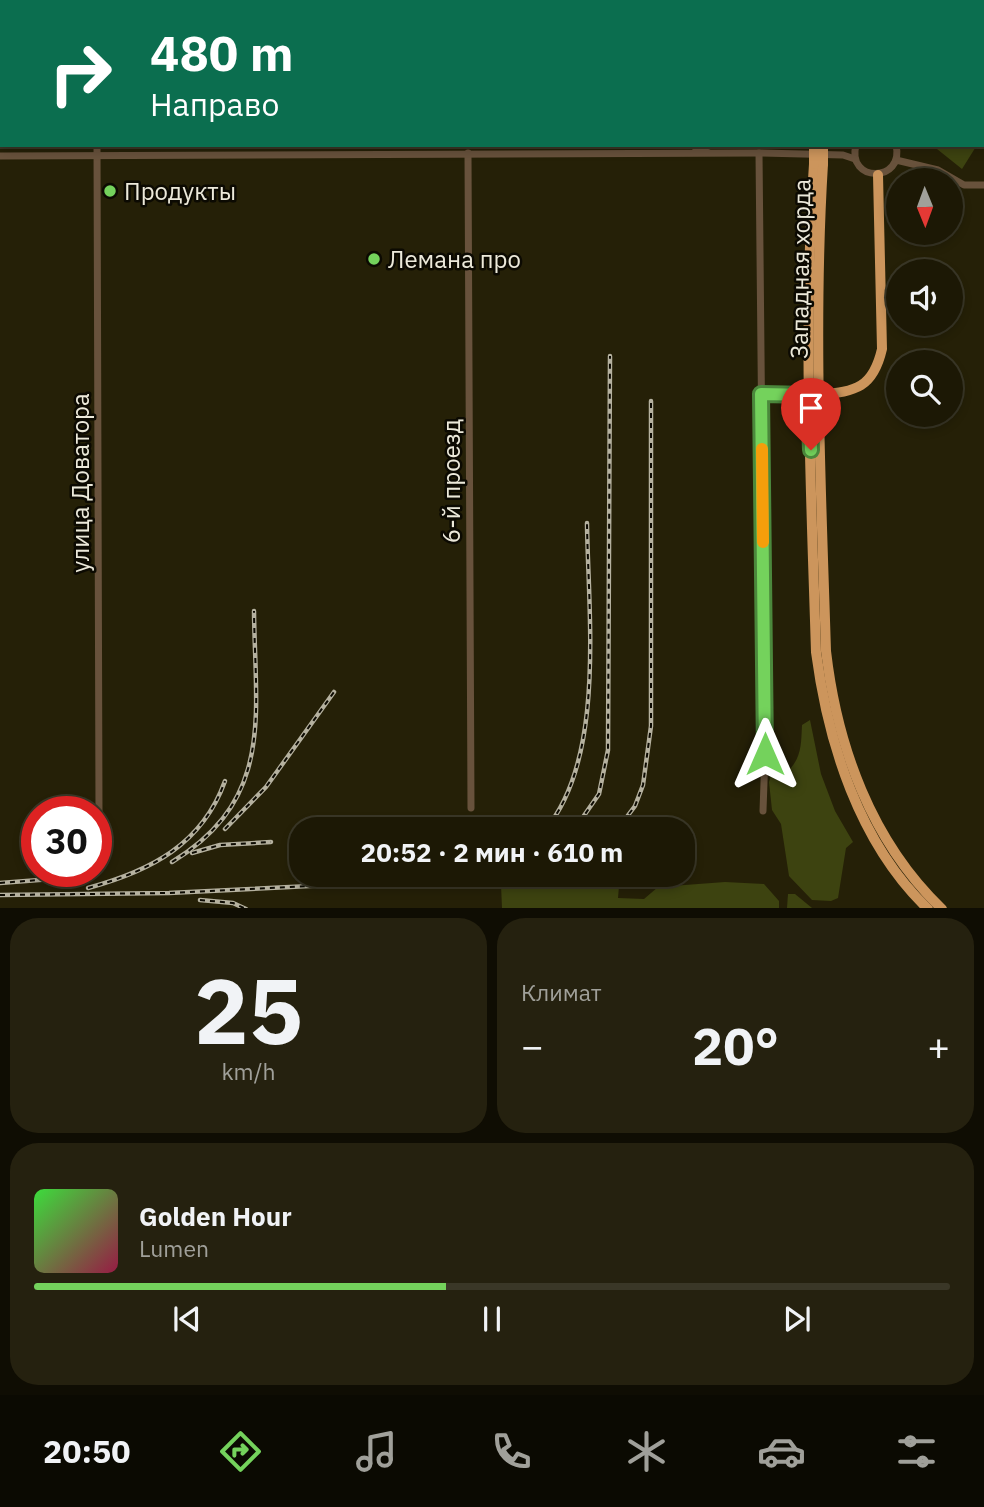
<!DOCTYPE html>
<html lang="ru">
<meta charset="utf-8">
<style>
:root{--surface:#1c1805;--page:#25210f;--text:#f1f3f6;--muted:#a0a09a;--line:#3a3727;--accent:#74d25c}
body{margin:0;font-family:"IBM Plex Sans",sans-serif;background:var(--page);color:var(--text);height:100vh;display:flex;flex-direction:column;font-size:26px;white-space:nowrap}
*{box-sizing:border-box;margin:0}
p{font-size:23px;color:var(--muted)}
.icon{flex:none;width:38px;height:38px;fill:none;stroke:currentColor;stroke-width:2;stroke-linecap:round;stroke-linejoin:round}
.map{position:relative;height:908px;overflow:hidden}
.details{display:flex;flex-direction:column;gap:10px;padding:10px;background:#0f0d03;flex:1}
.details>*{flex:none}
.hud{position:absolute;left:0px;top:0px;width:985px;height:147px;box-shadow:0 4px 10px #0003,0 0 0 2px var(--line);background:#0b6e4f;color:#fff;overflow:hidden}
.needle{width:46px;rotate:179deg}
.controls{position:absolute;left:886px;top:168px;display:grid;gap:14px}
.controls a{display:grid;place-items:center;width:77px;height:77px;border-radius:50%;background:var(--surface);box-shadow:0 4px 10px #0003,0 0 0 2px var(--line);font-size:35px}
.speed{position:absolute;left:21px;top:796px;display:flex;gap:14px;font-size:35px;font-weight:700;text-align:center}
.speed>*{display:grid;place-content:center;width:91px;height:91px;border-radius:50%;background:var(--surface);box-shadow:0 4px 10px #0003,0 0 0 2px var(--line);line-height:1}
.speed .limit{border:10px solid #d22;background:#fff;color:#111}
.pin{position:absolute;display:grid;place-items:center;width:60px;height:60px;color:#fff;margin:-72px -30px;border-radius:50% 50% 50% 0;rotate:-45deg;box-shadow:0 0 7px #0007}
.pin .icon{rotate:45deg}
.me{position:absolute;width:77px;margin:-38px;rotate:0deg;stroke-linejoin:round;filter:drop-shadow(0 0 5px #0008)}
.turn{display:flex;align-items:center;gap:24px;height:147px;padding:0 35px;font-size:32px}
.turn .icon{width:91px;height:91px;stroke-width:2.5}
.turn b{display:block;font-size:49px;line-height:60px}
.big{font-size:52px;font-weight:700;line-height:1.1}
.details .tile{flex:1;display:flex;flex-direction:column;justify-content:center;gap:10px;min-width:0;padding:0 24px;border-radius:28px;background:var(--page)}
.details .dial{align-items:center;gap:0}
.dial b{font-size:91px;line-height:1}
.song{display:flex;align-items:center;gap:21px}
.cover{width:84px;height:84px;border-radius:10px;background:linear-gradient(135deg,hsl(120 70% 55%),hsl(340 70% 35%))}
.played{height:7px;border-radius:4px;background:linear-gradient(90deg,var(--accent) 45%,var(--line) 45%)}
.keys{display:flex;justify-content:space-around;direction:ltr}
.heat{display:flex;justify-content:space-between;align-items:center;font-size:38px;direction:ltr}
.details .tiles{flex:1;display:grid;gap:10px;grid-template-columns:1fr 1fr}
.tile:last-child{grid-column:span 2}
.trip{position:absolute;left:289px;top:817px;width:406px;height:70px;border-radius:28px;background:var(--surface);box-shadow:0 4px 10px #0003,0 0 0 2px var(--line);font-weight:700;line-height:70px;text-align:center}
.dock{display:flex;height:112px;justify-content:space-around;align-items:center;background:#0b0a02;color:var(--muted)}
.dock .icon{width:49px;height:49px}
.dock .active{color:var(--accent)}
.dock b{font-size:32px;color:var(--text)}
.map>svg:first-child{display:block}
.green{fill:#3d4310}
.lines{fill:none;stroke-linecap:round;stroke-linejoin:round}
.minor{stroke:#68523c;stroke-width:7}
.highway{stroke:#cc955c;stroke-width:10}
.rail-casing{stroke:#b5b19f;stroke-width:4.5}
.rail{stroke:#0c0a02;stroke-width:2;stroke-dasharray:5;stroke-linecap:butt}
.highway-bridge{stroke:#cc955c;stroke-width:10}
.route-casing{stroke:#4b883c;stroke-width:18}
.route{stroke:#74d25c;stroke-width:12}
.slow{stroke:#f59e0b;stroke-width:12}
.poi-dot{fill:#74d25c;stroke:#0c0a02;stroke-width:2.5}
.labels{text-anchor:middle;dominant-baseline:central;stroke-width:5;stroke-linejoin:round;paint-order:stroke}
.poi-label{font-size:24px;fill:#ece9da;stroke:#0c0a02;text-anchor:start}
.street-label{font-size:24px;fill:#ece9da;stroke:#0c0a02}
</style>
<div class="map">
<svg width="984" height="909" viewBox="0 0 984 909">
<rect width="100%" height="100%" fill="#252007"/>
<g class="green">
<polygon points="909,0 984,0 984,149 979,145 984,145 984,2"/>
<polygon points="932,145 977,145 962,169"/>
<path d="M810 720 821 774 835 811 853 842 846 848 838 898 831 901 812 900 789 876 781 824 772 810 769 782 773 769 788 771C802 757 801 744 802 725Z"/>
<polygon points="725,882 764,884 779,901 779,908 502,908 501,885 619,886 618,898 644,899 658,887"/>
<polygon points="788,894 795,894 812,908 787,908"/>
</g>
<g class="lines">
<g class="minor">
<polyline points="91,0 91,2"/>
<polyline points="108,0 108,2"/>
<polyline points="871,0 872,2"/>
<polyline points="984,142 984,143"/>
<polyline points="97,145 99,812"/>
<path d="M856 145C846 183 905 183 896 145"/>
<polyline points="695,152 711,145"/>
<polyline points="468,153 471,808"/>
<polyline points="759,153 765,754 763,811"/>
<polyline points="0,156 759,153 843,155 855,159"/>
<polyline points="896,160 938,170 964,185 984,185"/>
</g>
<g class="highway">
<polyline points="814,2 814,0"/>
<polyline points="823,2 823,0"/>
<path d="M814 164C803 326 811 490 816 652 828 743 859 843 928 909"/>
<path d="M823 164C813 326 821 489 826 651 837 746 871 841 942 909"/>
<polyline points="761,394 809,395"/>
<path d="M820 395C856 391 873 388 882 349L878 175"/>
</g>
<g class="rail-casing">
<g id="rail">
<polyline points="225,829 266,787 334,692"/>
<path d="M545 830C606 758 588 613 587 523"/>
<polyline points="574,830 599,794 608,750 610,356"/>
<polyline points="617,830 635,806 643,785 651,726 651,401"/>
<polyline points="192,853 220,845 271,842"/>
<path d="M172 862C275 799 255 715 254 611"/>
<polyline points="0,883 78,877"/>
<path d="M88 888C150 871 202 845 225 781"/>
<polyline points="0,895 169,893 536,875"/>
<polyline points="200,900 233,903 246,909"/>
</g>
</g>
<use href="#rail" class="rail"/>
<g class="highway-bridge">
<polyline points="814,164 814,145"/>
<polyline points="823,164 823,145"/>
</g>
</g>
<g class="lines">
<g class="route-casing">
<polyline id="route" points="765,754 761,394 809,395 811,450"/>
</g>
<use href="#route" class="route"/>
<polyline class="slow" points="762,449 763,542"/>
</g>
<g class="poi-dot">
<circle cx="110" cy="191" r="7"/>
<circle cx="374" cy="259" r="7"/>
</g>
<g class="labels">
<g class="poi-label">
<text x="124" y="191">Продукты</text>
<text x="388" y="259">Лемана про</text>
</g>
<g class="street-label">
<text transform="translate(800 269) rotate(-89)">Западная хорда</text>
<text transform="translate(451 481) rotate(-90)">6-й проезд</text>
<text transform="translate(80 483) rotate(-90)">улица Доватора</text>
</g>
</g>
</svg>
<div class="controls">
<a><svg class="needle" viewBox="-14 -14 28 28"><path d="M0-13l5 13h-10z" fill="#e53935"/><path d="M0 13l5-13h-10z" fill="#a0a09a"/></svg></a>
<a><svg class="icon" aria-label="sound" viewBox="0 0 24 24"><path d="M4 9h4l5-4v14l-5-4H4zM17 9q2 3 0 6"/></svg></a>
<a><svg class="icon" aria-label="search" viewBox="0 0 24 24"><circle cx="10" cy="10" r="6"/><path d="M15 15l6 6"/></svg></a>
</div>
<div class="speed"><div class="limit">30</div></div>
<div class="pin" style="left:811px;top:450px;background:#d93025"><svg class="icon" aria-label="arrive" viewBox="0 0 24 24"><path d="M6 21V4h12l-3 4 3 4H6"/></svg></div>
<svg class="me" style="left:765px;top:754px" viewBox="-20 -20 40 40"><path d="M0-17L14 15 0 8-14 15z" fill="#74d25c" stroke="#fff" stroke-width="4"/></svg>
<div class="trip">20:52 · 2 мин · 610 m</div>
<div class="hud">
<div class="turn"><svg class="icon" aria-label="right" viewBox="0 0 24 24"><path d="M7 20v-9h11M14 6l5 5-5 5"/></svg><div><b>480 m</b>Направо</div></div>
</div>
</div>
<section class="details">
<div class="tiles">
<div class="tile dial"><b>25</b><p>km/h</p></div>
<div class="tile"><p>Климат</p>
<div class="heat"><a>−</a><b class="big">20°</b><a>+</a></div>
</div>
<div class="tile">
<div class="song"><i class="cover"></i><div><b>Golden Hour</b><p>Lumen</p></div></div>
<div class="played"></div>
<div class="keys"><svg class="icon" aria-label="previous" viewBox="0 0 24 24"><path d="M18 5L8 12l10 7zM5 5v14"/></svg><svg class="icon" aria-label="pause" viewBox="0 0 24 24"><path d="M8 5v14M16 5v14"/></svg><svg class="icon" aria-label="next" viewBox="0 0 24 24"><path d="M6 5l10 7-10 7zM19 5v14"/></svg></div>
</div>
</div>
</section>
<nav class="dock">
<b>20:50</b>
<svg class="icon active" aria-label="directions" viewBox="0 0 24 24"><path d="M12 3l9 9-9 9-9-9zM9 14v-3h6M13 9l2 2-2 2"/></svg>
<svg class="icon" aria-label="music" viewBox="0 0 24 24"><path d="M9 18V5l10-2v13"/><circle cx="6" cy="18" r="3"/><circle cx="16" cy="16" r="3"/></svg>
<svg class="icon" aria-label="phone" viewBox="0 0 24 24"><path d="M5 4h4l2 5-3 2q2 4 5 5l2-3 5 2v4C11 20 4 13 5 4z"/></svg>
<svg class="icon" aria-label="climate" viewBox="0 0 24 24"><path d="M12 3v18M4 7l16 10M4 17L20 7"/></svg>
<svg class="icon" aria-label="car" viewBox="0 0 24 24"><path d="M5 17H2v-5l4-1 3-4h7l3 4 3 1v5h-3M9 17h6M6 11h13"/><circle cx="7" cy="17" r="2"/><circle cx="17" cy="17" r="2"/></svg>
<svg class="icon" aria-label="filters" viewBox="0 0 24 24"><path d="M4 7h16M4 17h16"/><circle cx="9" cy="7" r="2"/><circle cx="15" cy="17" r="2"/></svg>
</nav>
